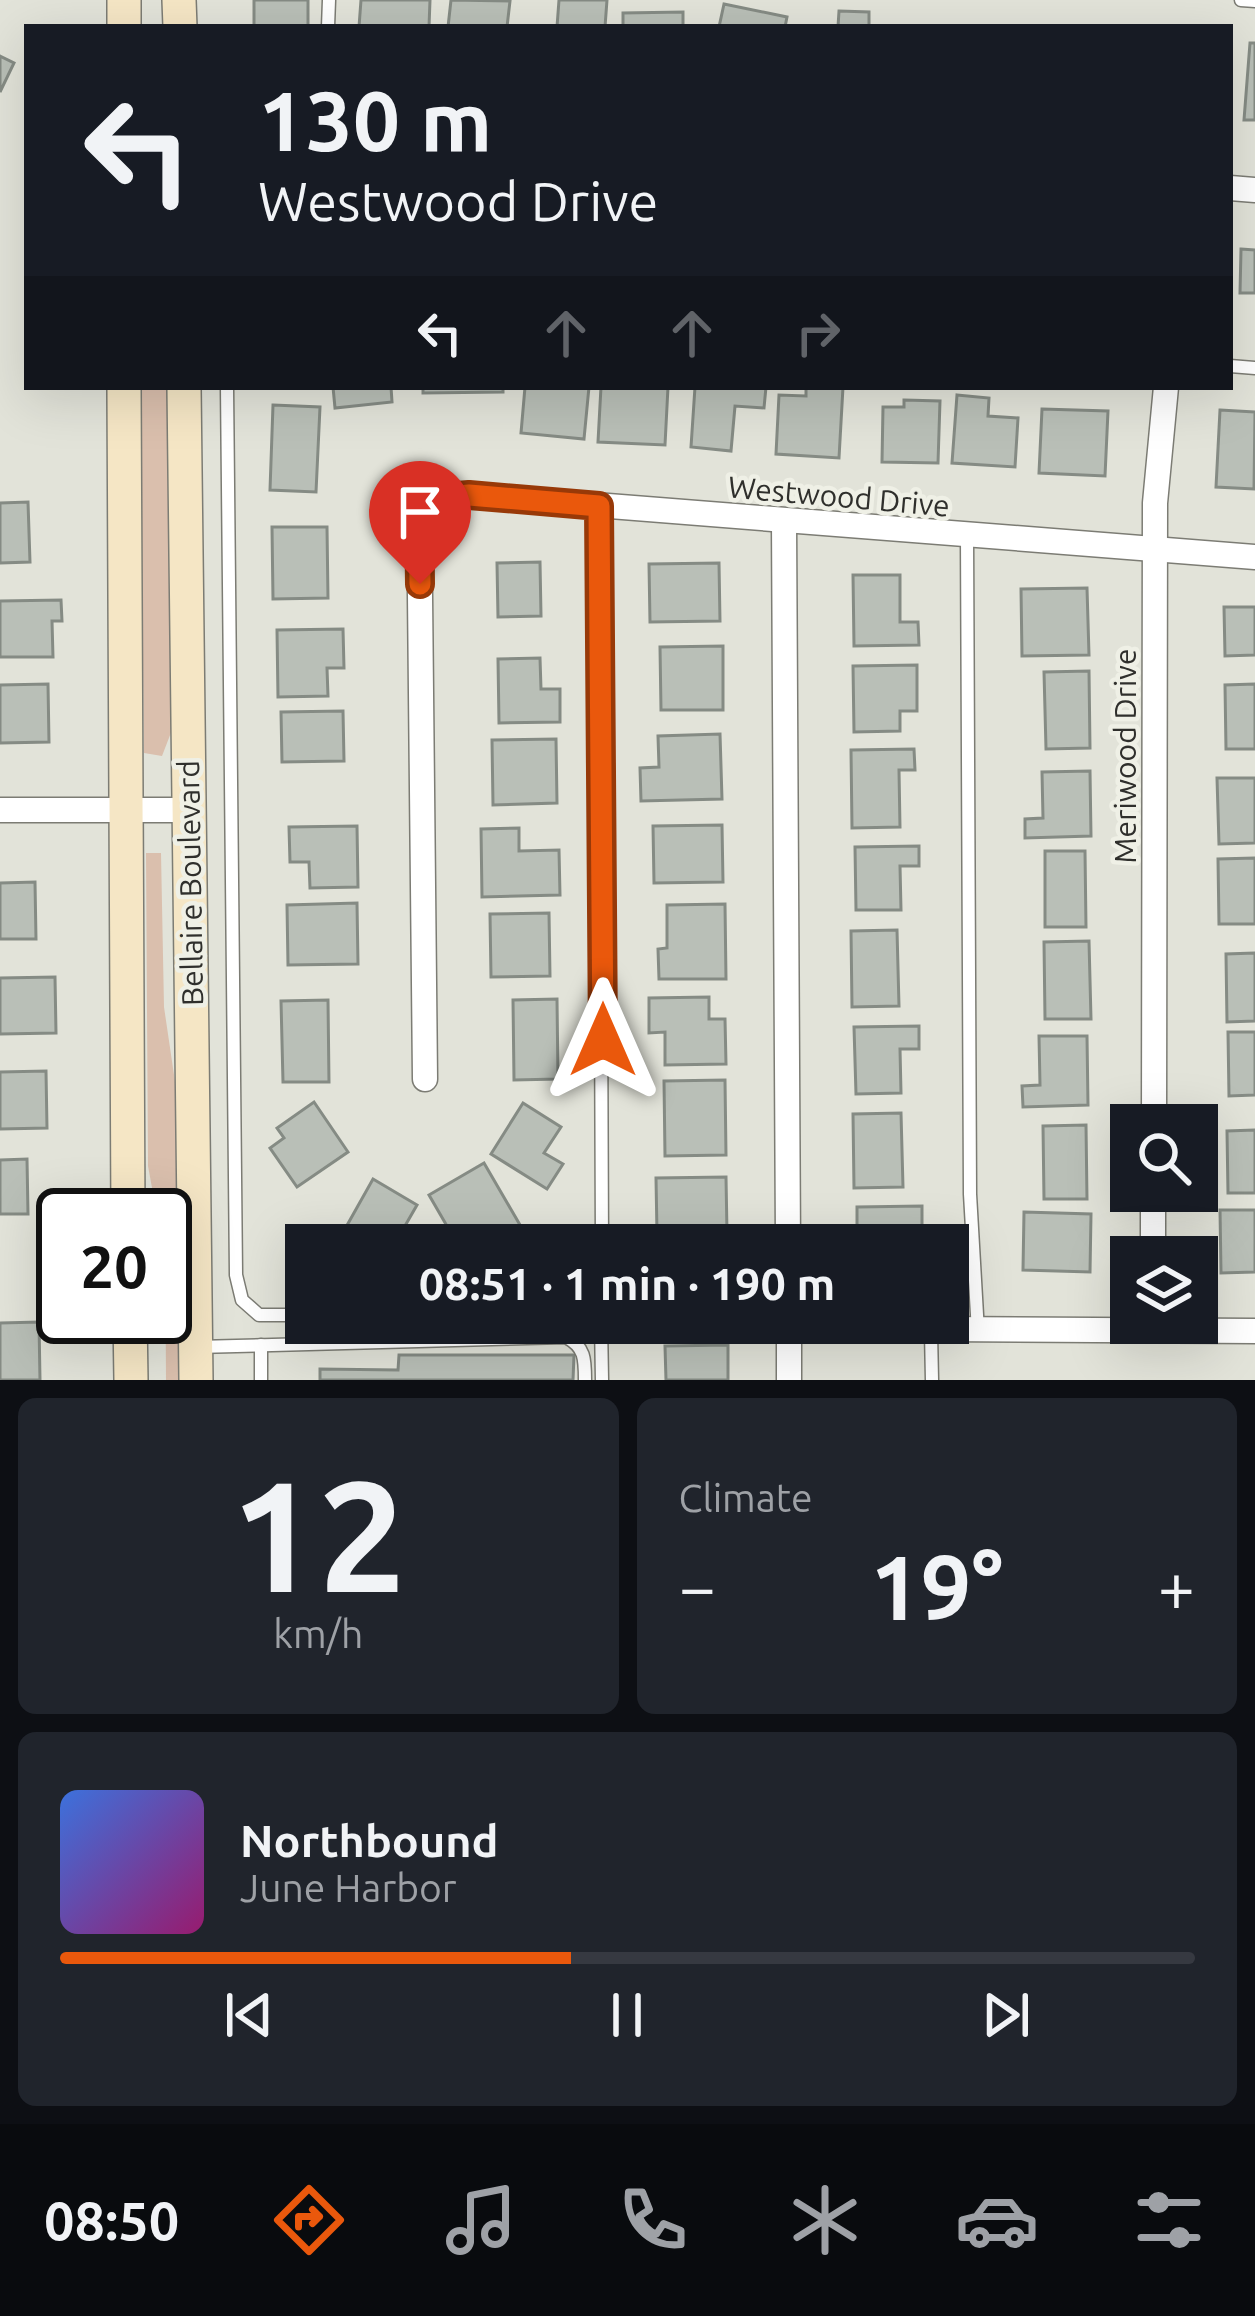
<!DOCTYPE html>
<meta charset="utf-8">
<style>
:root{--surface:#171b24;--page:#20242c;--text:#f1f3f6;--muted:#9ea1a6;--line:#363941;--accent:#ea580c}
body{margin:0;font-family:Ubuntu,sans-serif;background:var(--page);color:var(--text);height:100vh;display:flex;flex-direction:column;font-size:45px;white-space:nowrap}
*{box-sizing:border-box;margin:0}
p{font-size:39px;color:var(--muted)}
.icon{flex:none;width:66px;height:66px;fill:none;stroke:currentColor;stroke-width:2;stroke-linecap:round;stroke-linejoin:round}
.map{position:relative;height:1380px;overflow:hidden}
.sheet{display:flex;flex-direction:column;gap:18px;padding:18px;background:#0d0f14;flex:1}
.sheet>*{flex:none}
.guide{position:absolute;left:24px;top:24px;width:1209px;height:366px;border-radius:0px;box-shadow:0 12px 48px #0002;background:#171b24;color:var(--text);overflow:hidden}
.fabs{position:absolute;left:1110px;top:1104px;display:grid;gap:24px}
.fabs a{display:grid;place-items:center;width:108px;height:108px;border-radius:0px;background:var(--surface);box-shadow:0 12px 48px #0002;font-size:60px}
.speed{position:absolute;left:36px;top:1188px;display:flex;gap:24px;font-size:60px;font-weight:700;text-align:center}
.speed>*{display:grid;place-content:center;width:156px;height:156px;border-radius:50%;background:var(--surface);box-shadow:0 12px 48px #0002;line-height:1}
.speed .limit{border:6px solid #111;border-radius:18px;background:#fff;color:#111}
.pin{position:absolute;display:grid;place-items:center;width:102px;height:102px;color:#fff;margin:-123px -51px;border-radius:50% 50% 50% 0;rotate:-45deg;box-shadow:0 0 12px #0007}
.pin .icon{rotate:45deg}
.me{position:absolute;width:132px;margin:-66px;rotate:0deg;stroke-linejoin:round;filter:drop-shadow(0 0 9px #0008)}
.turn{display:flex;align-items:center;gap:42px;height:252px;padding:0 36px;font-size:54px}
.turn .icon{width:156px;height:156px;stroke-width:2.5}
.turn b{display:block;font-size:84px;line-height:102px}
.lanes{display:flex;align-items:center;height:114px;padding:0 36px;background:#0003;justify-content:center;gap:60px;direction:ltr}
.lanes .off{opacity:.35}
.big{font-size:90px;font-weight:700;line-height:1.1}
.sheet .tile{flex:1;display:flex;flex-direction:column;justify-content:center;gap:18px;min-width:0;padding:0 42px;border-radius:18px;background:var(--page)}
.sheet .dial{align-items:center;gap:0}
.dial b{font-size:156px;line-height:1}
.song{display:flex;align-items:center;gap:36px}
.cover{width:144px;height:144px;border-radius:18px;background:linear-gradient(135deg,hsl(220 70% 55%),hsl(320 70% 35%))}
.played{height:12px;border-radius:6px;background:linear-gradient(90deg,var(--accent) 45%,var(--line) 45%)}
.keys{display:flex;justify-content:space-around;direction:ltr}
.heat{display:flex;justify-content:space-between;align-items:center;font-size:66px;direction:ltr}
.sheet .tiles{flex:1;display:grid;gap:18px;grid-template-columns:1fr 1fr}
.tile:last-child{grid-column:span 2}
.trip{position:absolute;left:285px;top:1224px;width:684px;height:120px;border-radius:0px;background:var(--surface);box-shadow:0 12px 48px #0002;font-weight:700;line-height:120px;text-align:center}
.menu{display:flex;height:192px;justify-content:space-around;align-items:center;background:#090b0e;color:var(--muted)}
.menu .icon{width:84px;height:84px}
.menu .current{color:var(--accent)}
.menu b{font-size:54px;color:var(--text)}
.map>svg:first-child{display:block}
.green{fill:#dabfad}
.building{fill:#b9bfb7;stroke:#858b84;stroke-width:3}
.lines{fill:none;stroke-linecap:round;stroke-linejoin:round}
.service-casing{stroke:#7c7c74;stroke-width:15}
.minor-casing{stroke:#7c7c74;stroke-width:27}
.secondary-casing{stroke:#7c7c74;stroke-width:36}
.service{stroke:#fff;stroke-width:12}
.minor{stroke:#fff;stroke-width:24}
.secondary{stroke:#f5e6c5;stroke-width:33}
.route-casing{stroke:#983908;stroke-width:30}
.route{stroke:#ea580c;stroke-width:21}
.labels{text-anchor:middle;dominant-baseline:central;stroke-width:9;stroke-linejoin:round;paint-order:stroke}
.street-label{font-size:30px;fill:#2f2f2c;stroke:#eff0e6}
</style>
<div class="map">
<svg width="1255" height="1380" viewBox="0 0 1255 1380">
<rect width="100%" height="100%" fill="#e2e3d9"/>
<g class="green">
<polygon points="140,387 169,387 172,730 162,756 144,753"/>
<polygon points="146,853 161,853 164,1007 178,1102 181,1380 166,1380 165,1215 157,1215 148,1166"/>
</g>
<g class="building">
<rect x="254" y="0" width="54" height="27"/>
<polygon points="361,0 430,0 429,27 359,27"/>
<polygon points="451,0 510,1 507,27 448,27"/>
<polygon points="559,0 607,0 605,27 557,27"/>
<polygon points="724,4 787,17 785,27 719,27"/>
<polygon points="839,11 869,12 869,27 838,27"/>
<polygon points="683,12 683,27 623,27 623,13"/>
<polygon points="1250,43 1255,43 1255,120 1244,120"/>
<polygon points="0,56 14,63 0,92"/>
<polygon points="1241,249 1255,250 1255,293 1240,293"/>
<polygon points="333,387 391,387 392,402 335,408"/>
<polygon points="423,387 503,387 503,392 423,393"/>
<polygon points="525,387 589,387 584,439 521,433"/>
<polygon points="601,387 668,387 665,445 598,442"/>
<polygon points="695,387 766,387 764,408 735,406 731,451 691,447"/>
<polygon points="806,387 843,387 839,458 776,454 779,395 806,396"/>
<polygon points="957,395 989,398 988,416 1018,418 1015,467 952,463"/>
<polygon points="904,400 940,401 938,463 882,462 883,407 904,407"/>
<polygon points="273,405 320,407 316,492 270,490"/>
<polygon points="1042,409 1108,411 1105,476 1039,473"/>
<polygon points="1220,410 1255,412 1254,489 1216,487"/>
<polygon points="28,502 30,562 0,563 0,503"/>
<polygon points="272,527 327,527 328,598 273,599"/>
<polygon points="540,562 541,616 498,617 497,563"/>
<polygon points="719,563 720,621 650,622 649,564"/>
<polygon points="853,575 900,575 900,622 918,622 919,645 854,646"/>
<polygon points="1087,588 1089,655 1022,656 1021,589"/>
<polygon points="61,600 62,621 52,621 53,657 0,657 0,601"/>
<polygon points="1224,607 1255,607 1255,655 1225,656"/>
<polygon points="343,629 344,668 327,668 328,696 278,697 277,630"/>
<polygon points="723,646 723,710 661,710 660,647"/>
<polygon points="540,658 541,689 560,689 560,722 499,723 498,659"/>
<polygon points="917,665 917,711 900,711 900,731 854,732 853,666"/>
<polygon points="1089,671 1090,748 1046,749 1044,672"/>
<polygon points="48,684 49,742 0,743 0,685"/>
<polygon points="1255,684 1255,749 1226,749 1225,685"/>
<polygon points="343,711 344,761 282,762 281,712"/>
<polygon points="720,734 722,799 641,801 640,768 659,767 658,736"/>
<polygon points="556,739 557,803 493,805 492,740"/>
<polygon points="914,749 915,770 899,770 900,827 852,828 851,750"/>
<polygon points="1090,771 1091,836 1025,838 1025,819 1043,818 1042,772"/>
<polygon points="1217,778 1255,778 1255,843 1219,844"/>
<polygon points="722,825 723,882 654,883 653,826"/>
<polygon points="357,826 358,887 310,888 309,862 290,862 289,827"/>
<polygon points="519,828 519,851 559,850 560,895 482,897 481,829"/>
<polygon points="919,846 919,866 900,866 901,910 856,910 855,847"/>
<polygon points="1045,851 1085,851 1086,927 1045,927"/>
<polygon points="1255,858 1255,924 1219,924 1218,859"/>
<polygon points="35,882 36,939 0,939 0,883"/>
<polygon points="357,903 358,964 288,965 287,905"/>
<polygon points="725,904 726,979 659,979 658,949 667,948 667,905"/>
<polygon points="549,913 550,976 491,977 490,914"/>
<polygon points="897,930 899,1006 852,1007 851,931"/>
<polygon points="1089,941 1091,1019 1045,1019 1044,942"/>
<polygon points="1255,953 1255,1021 1227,1022 1226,954"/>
<polygon points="55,977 56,1033 0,1034 0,978"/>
<polygon points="709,997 709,1019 725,1019 726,1064 665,1065 665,1032 649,1033 649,998"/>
<polygon points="557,999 558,1079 514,1080 513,1000"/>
<polygon points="328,1000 329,1082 283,1082 281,1001"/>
<polygon points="919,1026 919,1049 900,1049 901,1093 856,1094 854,1027"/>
<polygon points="1228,1032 1255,1032 1255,1095 1229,1096"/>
<polygon points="1039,1036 1087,1036 1088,1105 1023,1107 1022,1086 1040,1085"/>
<polygon points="46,1071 47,1128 0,1129 0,1072"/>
<polygon points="725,1080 726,1155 665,1156 664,1081"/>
<polygon points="314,1102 348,1152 297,1187 270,1148 284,1138 277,1128"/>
<polygon points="523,1103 561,1127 544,1153 563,1164 547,1189 491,1154"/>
<polygon points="901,1113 903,1187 854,1188 853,1114"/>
<polygon points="1086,1125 1087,1199 1044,1199 1043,1126"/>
<polygon points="1255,1130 1255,1193 1228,1193 1227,1131"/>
<polygon points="27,1159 28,1214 0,1214 0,1160"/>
<polygon points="484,1163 527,1237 513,1245 458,1245 429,1195"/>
<polygon points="726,1177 727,1233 657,1234 656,1178"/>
<polygon points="373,1179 417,1205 394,1245 356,1245 341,1236"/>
<polygon points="922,1206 922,1236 903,1236 903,1245 857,1245 857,1207"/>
<polygon points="1220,1210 1255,1210 1255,1272 1221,1273"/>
<polygon points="1024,1212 1091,1214 1090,1272 1023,1270"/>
<polygon points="39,1322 40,1380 0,1380 0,1323"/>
<polygon points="647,1323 727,1323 727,1328 647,1330"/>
<polygon points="728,1345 728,1380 666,1380 665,1346"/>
<polygon points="399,1355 574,1355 573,1380 320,1380 320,1369 398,1370"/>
</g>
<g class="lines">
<g class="service-casing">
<g id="service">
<polyline points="1241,0 1255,1"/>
<polyline points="328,27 329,0"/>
<polyline points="1230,366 1255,368"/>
<polyline points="227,387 236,1275 242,1300 259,1315 306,1315"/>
<polyline points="599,506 602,1245"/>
<polyline points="967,537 970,1194 978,1332"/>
<polyline points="601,1323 602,1380"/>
<polyline points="931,1332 932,1380"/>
<polyline points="261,1345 261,1380"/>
<path d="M197 1347 566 1337C585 1347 585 1359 585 1380"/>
</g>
</g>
<g class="minor-casing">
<g id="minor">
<polyline points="1230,188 1255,190"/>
<polyline points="784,521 788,1245"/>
<polyline points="0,810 189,810"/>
<polyline points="425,1079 419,499 469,495 1255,557"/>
<polyline points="1154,1125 1155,503 1166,387"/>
<polyline points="1153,1257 1153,1191"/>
<polyline points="789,1323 789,1380"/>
<polyline points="789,1328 1255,1331"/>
</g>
</g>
<g class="secondary-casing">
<g id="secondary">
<polyline points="179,0 180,27"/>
<polyline points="124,27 124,0"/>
<polyline points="124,387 128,1215"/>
<polyline points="184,387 196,1380"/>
<polyline points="130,1317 131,1380"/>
</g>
</g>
<use href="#service" class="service"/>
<use href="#minor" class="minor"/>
<use href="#secondary" class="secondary"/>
</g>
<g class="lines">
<g class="route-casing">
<polyline id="route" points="420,584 419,499 469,495 599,506 603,1040"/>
</g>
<use href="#route" class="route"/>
</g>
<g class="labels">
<g class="street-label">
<text transform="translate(839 496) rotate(5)">Westwood Drive</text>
<text transform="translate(1125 756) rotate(-90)">Meriwood Drive</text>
<text transform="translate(190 883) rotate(-91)">Bellaire Boulevard</text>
</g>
</g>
</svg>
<div class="fabs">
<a><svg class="icon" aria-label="search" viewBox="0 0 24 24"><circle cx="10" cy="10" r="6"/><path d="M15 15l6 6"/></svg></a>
<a><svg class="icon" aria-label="layers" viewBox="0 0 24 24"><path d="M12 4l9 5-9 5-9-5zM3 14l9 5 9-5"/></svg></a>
</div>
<div class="speed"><div class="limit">20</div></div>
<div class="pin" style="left:420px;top:584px;background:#d93025"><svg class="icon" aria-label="arrive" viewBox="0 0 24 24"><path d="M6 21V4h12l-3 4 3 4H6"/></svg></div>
<svg class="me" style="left:603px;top:1040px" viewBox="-20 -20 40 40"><path d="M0-17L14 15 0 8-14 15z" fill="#ea580c" stroke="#fff" stroke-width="4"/></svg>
<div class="trip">08:51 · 1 min · 190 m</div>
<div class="guide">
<div class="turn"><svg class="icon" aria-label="left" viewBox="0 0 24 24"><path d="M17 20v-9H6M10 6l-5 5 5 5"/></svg><div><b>130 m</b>Westwood Drive</div></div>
<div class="lanes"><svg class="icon" aria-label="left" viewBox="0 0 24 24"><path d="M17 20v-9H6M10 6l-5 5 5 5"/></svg><svg class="icon off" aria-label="ahead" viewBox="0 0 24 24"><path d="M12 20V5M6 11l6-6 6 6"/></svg><svg class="icon off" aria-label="ahead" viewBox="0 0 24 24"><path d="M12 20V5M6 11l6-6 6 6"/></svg><svg class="icon off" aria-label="right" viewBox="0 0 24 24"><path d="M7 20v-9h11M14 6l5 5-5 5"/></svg></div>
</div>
</div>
<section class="sheet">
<div class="tiles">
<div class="tile dial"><b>12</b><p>km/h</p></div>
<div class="tile"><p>Climate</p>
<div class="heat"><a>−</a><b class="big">19°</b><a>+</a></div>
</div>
<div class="tile">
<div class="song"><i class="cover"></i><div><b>Northbound</b><p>June Harbor</p></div></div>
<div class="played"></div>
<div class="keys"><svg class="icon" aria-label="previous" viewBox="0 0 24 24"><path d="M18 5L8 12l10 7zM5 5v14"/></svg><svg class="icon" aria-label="pause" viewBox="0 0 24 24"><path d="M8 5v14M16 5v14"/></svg><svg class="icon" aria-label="next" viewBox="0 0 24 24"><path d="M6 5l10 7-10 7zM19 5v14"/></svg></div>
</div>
</div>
</section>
<nav class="menu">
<b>08:50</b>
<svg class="icon current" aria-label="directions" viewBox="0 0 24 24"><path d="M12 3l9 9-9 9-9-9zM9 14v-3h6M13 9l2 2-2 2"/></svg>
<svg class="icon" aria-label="music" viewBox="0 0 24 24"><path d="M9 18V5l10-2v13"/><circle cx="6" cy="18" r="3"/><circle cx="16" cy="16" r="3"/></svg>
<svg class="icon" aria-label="phone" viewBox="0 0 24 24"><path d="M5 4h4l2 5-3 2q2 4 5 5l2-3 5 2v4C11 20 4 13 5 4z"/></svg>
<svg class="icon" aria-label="climate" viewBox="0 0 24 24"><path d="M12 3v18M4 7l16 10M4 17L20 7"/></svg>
<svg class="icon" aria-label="car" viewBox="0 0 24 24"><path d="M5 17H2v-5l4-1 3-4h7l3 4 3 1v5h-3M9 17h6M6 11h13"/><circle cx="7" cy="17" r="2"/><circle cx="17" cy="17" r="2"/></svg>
<svg class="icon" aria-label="filters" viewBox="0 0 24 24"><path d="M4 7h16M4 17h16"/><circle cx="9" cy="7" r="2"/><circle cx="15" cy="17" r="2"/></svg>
</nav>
